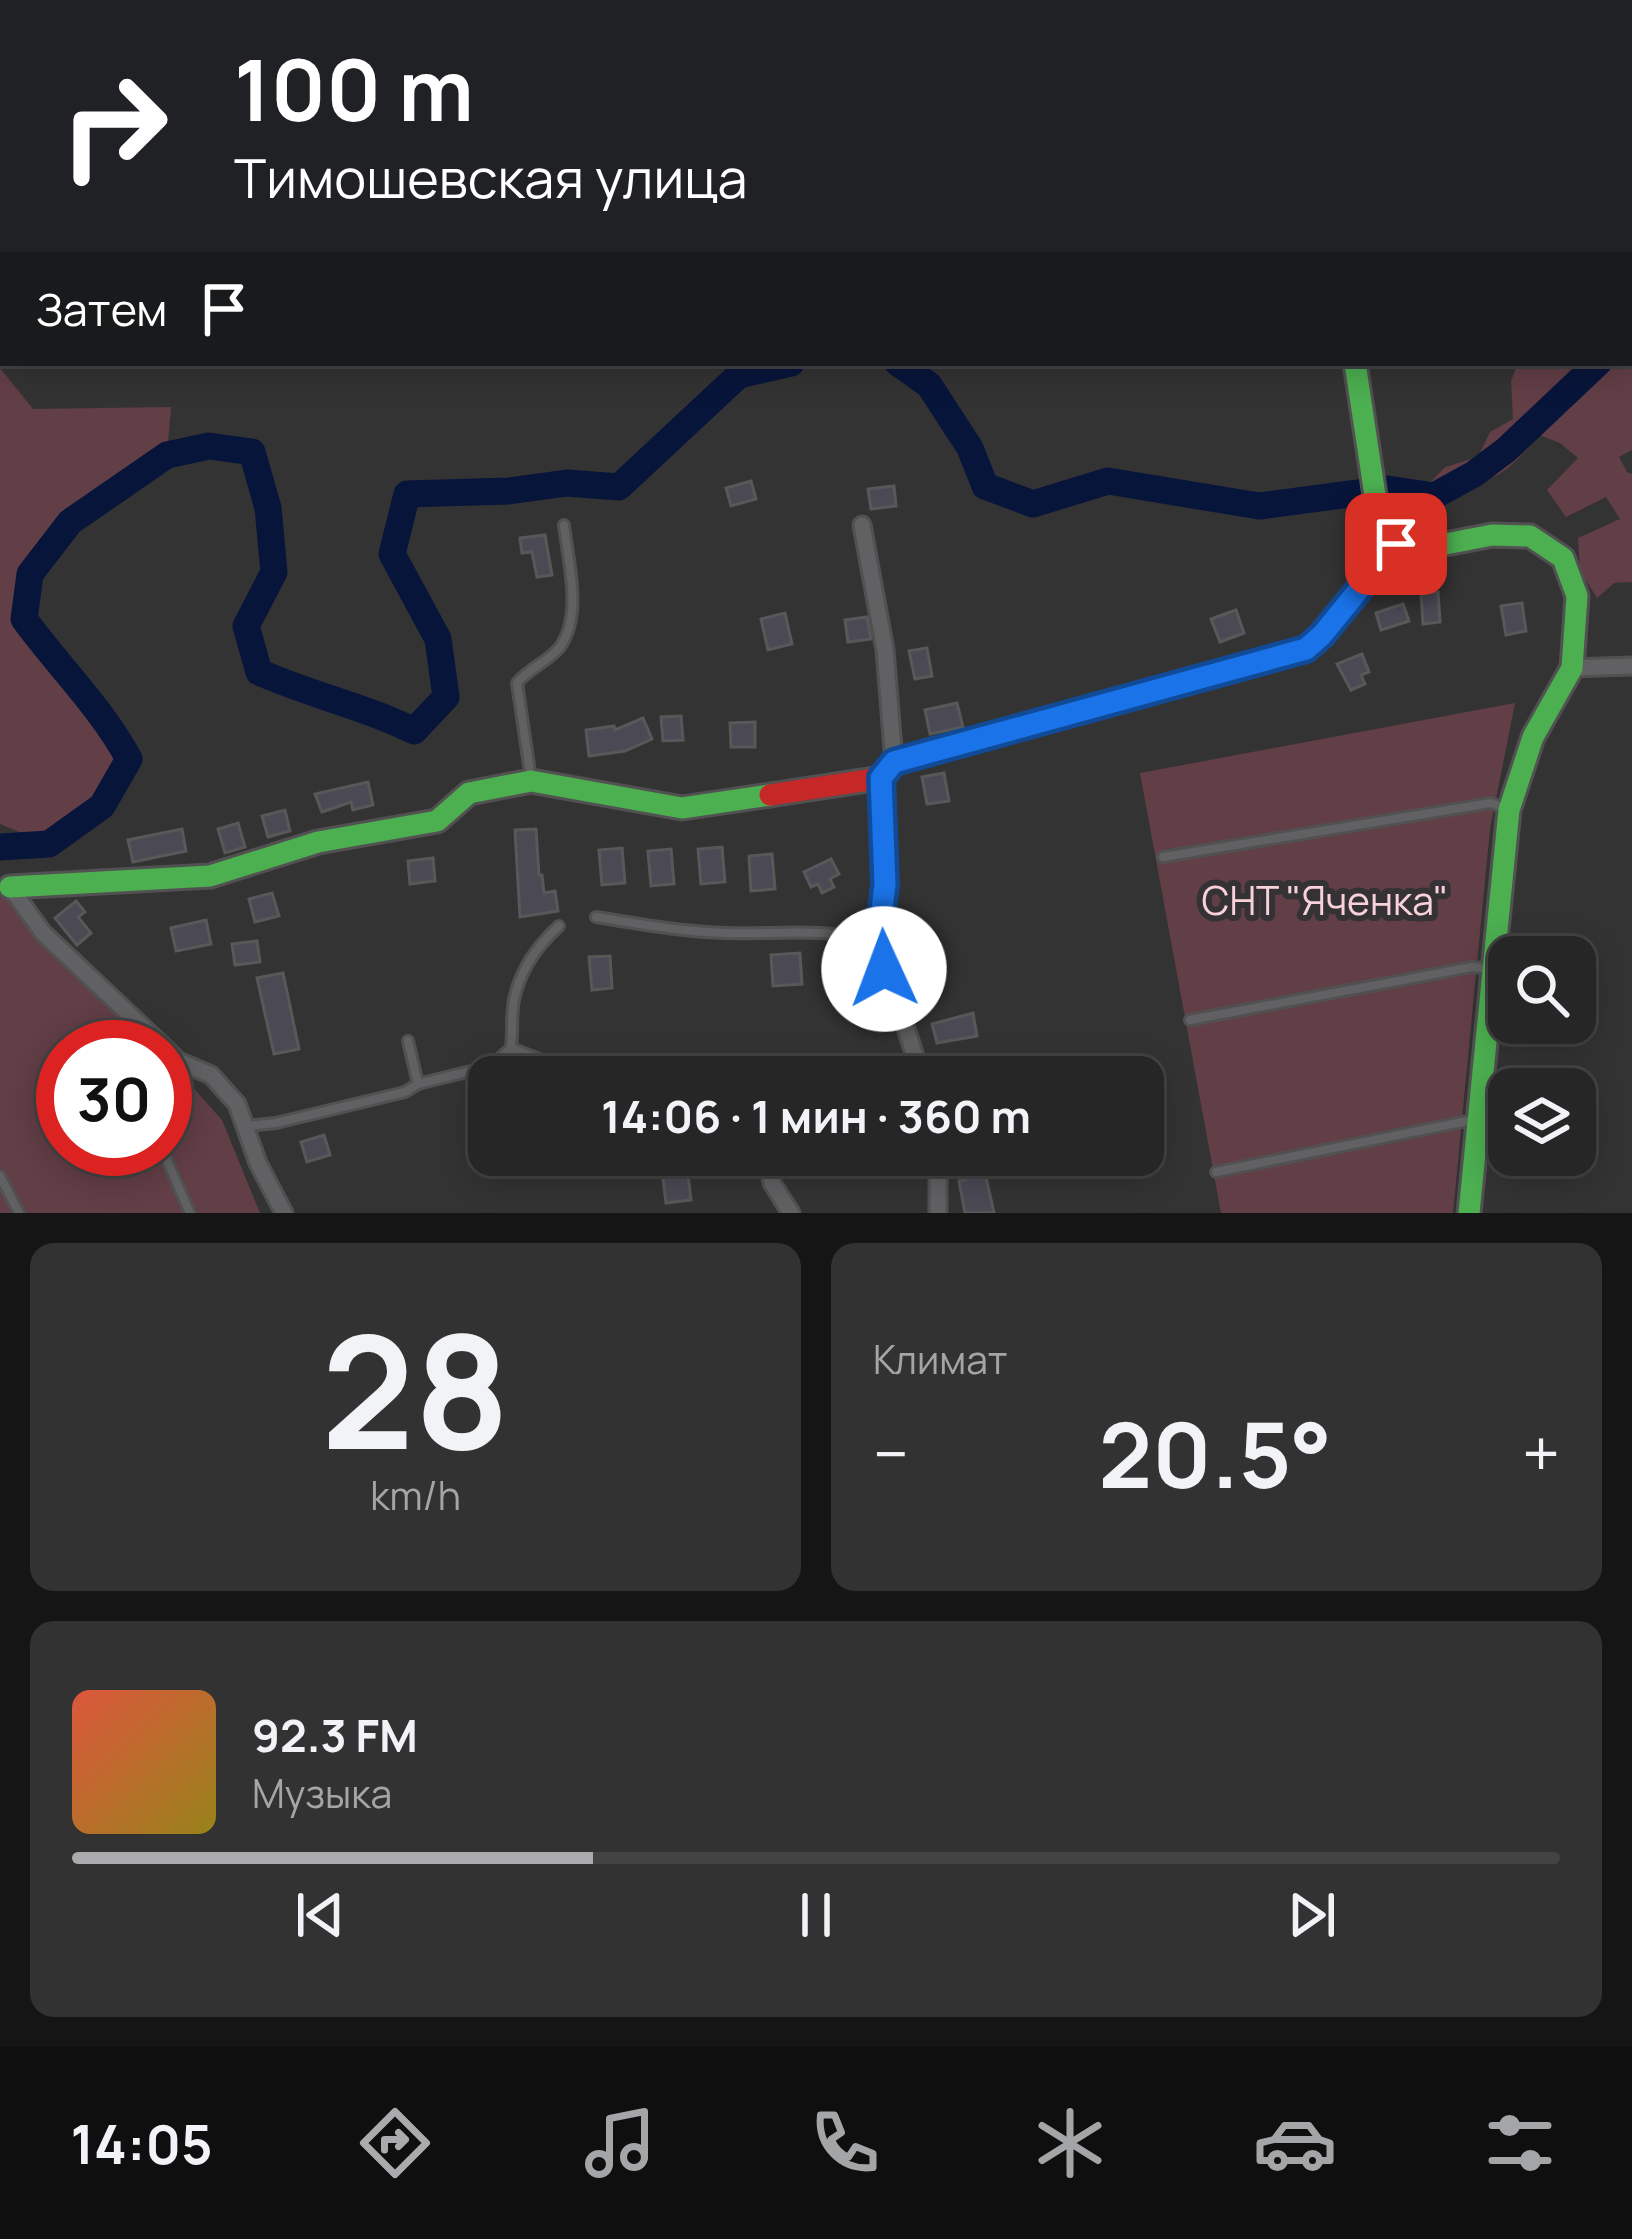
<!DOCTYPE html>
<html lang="ru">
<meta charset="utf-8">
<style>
:root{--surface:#272627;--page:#333233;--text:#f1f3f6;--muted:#a4a5a7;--line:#434344;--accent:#abaaac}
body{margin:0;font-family:Manrope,sans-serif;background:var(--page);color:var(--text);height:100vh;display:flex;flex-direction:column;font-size:45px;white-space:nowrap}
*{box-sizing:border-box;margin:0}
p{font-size:39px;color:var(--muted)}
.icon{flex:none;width:66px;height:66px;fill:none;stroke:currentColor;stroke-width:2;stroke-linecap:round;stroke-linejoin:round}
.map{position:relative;height:1213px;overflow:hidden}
.sheet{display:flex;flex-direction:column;gap:30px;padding:30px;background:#151515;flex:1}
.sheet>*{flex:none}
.top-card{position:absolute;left:0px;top:0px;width:1632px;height:366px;box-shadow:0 6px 30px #0003,0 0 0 3px var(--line);background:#202124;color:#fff;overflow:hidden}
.controls{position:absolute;left:1488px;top:936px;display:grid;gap:24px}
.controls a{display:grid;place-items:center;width:108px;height:108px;border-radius:24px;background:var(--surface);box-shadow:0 6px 30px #0003,0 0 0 3px var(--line);font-size:60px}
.speed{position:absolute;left:36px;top:1020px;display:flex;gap:24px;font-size:60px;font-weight:700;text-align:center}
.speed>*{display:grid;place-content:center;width:156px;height:156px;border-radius:50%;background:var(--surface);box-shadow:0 6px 30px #0003,0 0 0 3px var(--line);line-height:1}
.speed .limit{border:18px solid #d22;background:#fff;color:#111}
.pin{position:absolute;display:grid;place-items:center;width:102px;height:102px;color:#fff;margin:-51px;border-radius:24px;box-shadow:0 6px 18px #0006}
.me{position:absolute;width:132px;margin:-66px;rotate:358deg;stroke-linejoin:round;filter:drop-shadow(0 0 9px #0008)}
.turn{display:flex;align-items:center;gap:42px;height:252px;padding:0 36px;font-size:54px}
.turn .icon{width:156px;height:156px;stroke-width:2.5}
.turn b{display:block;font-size:84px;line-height:102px}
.then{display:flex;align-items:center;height:114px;padding:0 36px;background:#0003;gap:24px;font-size:45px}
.big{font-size:90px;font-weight:700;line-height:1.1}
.sheet .tile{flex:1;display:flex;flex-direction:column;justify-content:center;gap:18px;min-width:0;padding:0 42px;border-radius:24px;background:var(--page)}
.sheet .dial{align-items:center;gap:0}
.dial b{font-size:156px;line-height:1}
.song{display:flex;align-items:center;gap:36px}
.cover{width:144px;height:144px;border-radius:18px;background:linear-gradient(135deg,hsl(10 70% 55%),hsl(50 70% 35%))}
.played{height:12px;border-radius:6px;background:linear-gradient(90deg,var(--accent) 35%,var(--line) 35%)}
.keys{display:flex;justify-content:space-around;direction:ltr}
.heat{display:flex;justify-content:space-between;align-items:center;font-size:66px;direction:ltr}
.sheet .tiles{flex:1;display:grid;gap:30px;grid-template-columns:1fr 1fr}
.tile:last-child{grid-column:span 2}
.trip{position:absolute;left:468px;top:1056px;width:696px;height:120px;border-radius:24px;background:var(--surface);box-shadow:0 6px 30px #0003,0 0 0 3px var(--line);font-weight:700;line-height:120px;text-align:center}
.tabs{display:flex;height:192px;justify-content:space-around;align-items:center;background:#100f10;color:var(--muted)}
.tabs .icon{width:84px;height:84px}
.tabs .selected{color:var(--accent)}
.tabs b{font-size:54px;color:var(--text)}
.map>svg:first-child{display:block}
.green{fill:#623e46}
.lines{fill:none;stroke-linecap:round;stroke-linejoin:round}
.river{stroke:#08153b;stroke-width:27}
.building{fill:#4b4954;stroke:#585859;stroke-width:3}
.lane-casing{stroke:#525152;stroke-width:14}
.street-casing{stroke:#525152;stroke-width:21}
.fast-casing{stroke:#525152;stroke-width:27}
.slow-casing{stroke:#525152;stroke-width:27}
.jam-casing{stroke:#525152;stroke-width:27}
.lane{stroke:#616062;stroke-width:8}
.street{stroke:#616062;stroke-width:15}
.fast{stroke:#4caf50;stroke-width:21}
.slow{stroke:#ffc107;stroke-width:21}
.jam{stroke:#c62828;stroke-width:21}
.rail-casing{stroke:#6b6a6b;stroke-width:9}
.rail{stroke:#343235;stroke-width:4.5;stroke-dasharray:14;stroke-linecap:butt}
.route-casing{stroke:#114b97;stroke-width:30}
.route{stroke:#1a73e8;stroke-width:21}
.labels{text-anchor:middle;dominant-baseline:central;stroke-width:12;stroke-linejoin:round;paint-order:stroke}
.park-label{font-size:39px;fill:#f9d1d9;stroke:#343235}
</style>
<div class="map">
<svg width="1632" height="1213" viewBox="0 0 1632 1213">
<rect width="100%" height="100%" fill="#343334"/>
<g class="green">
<polygon points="0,0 332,0 3,3 0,30"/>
<path d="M1632 273V450L1619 457 1627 472 1632 474V582L1614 583 1597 598 1580 571 1578 538 1620 519 1606 497 1566 517 1547 490 1578 458 1560 443 1539 435C1500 483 1489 484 1428 485L1445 467 1478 457 1490 432 1513 419 1511 381 1518 363H1629Z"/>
<path d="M0 368 33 409 171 407 167 455 70 522 30 574 24 619C59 667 101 707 129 759L102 806 49 844 0 824Z"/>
<polygon points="1515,703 1490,829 1453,1213 1221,1213 1140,773"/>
<polygon points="0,878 156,1047 63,1047 63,1149 165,1149 165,1056 222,1120 260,1213 0,1213"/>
</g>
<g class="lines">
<g class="river">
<polyline points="1629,347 1632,347"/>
<polyline points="898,363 929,385 970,448 985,486 1033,504 1108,481 1259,506 1388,489 1434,496 1474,474 1506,450 1598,363"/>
<path d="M0 847 49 844 102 806 129 759C101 707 59 667 24 619L30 574 70 522 167 455 209 446 252 452 268 508 274 572 246 626 259 672C310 695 364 706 414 731L446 697 438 639 392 554 407 494 509 491 567 483 619 487 739 375 791 363"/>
</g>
</g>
<g class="building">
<polygon points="751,481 756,499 731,506 726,488"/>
<polygon points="894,486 896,506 871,509 868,489"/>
<polygon points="545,535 552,575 537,577 532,552 522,553 520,538"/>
<polygon points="1438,592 1440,622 1423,624 1421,593"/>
<polygon points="1522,603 1526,631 1506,635 1501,606"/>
<polygon points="1403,604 1409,621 1381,630 1376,613"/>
<polygon points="1236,610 1244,633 1220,642 1211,619"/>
<polygon points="785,613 792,644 768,650 761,619"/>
<polygon points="867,617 871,639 848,642 845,620"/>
<polygon points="927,648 932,676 915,679 909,651"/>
<polygon points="1362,654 1369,672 1361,675 1365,684 1351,690 1337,664"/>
<polygon points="957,703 963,727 930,734 925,710"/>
<polygon points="681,716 683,740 663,741 661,717"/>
<polygon points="643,718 652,739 625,751 589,756 586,730 614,726 615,730"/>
<polygon points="755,722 755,747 731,747 730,723"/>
<polygon points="944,773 949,801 927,804 922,777"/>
<polygon points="368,782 373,805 353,810 351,802 322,812 315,794"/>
<polygon points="285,810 290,831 268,837 262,816"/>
<polygon points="238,823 245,847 225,853 218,829"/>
<polygon points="182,829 186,851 133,862 128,840"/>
<polygon points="536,829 539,875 542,875 544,893 555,891 558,911 520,917 515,830"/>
<polygon points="722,847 725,882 701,884 698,849"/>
<polygon points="622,848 625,883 602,885 599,850"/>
<polygon points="671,849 674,884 651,886 648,851"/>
<polygon points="772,854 775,889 751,891 749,856"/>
<polygon points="433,858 435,881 410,884 408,861"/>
<polygon points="831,859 839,874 830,879 834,887 822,893 818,884 811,887 804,872"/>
<polygon points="272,893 279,916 255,922 249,899"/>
<polygon points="76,901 85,912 78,917 91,933 77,945 55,918"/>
<polygon points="206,920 211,944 176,951 171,928"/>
<polygon points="257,941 260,962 235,965 232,944"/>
<polygon points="800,953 802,984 773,986 771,955"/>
<polygon points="610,956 612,988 592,990 589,957"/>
<polygon points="283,973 299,1049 274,1054 257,978"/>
<polygon points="973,1013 977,1036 937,1043 932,1024"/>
<polygon points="324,1135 330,1155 307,1162 301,1142"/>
<polygon points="959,1155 981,1155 994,1213 965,1213 959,1181 965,1180"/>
<polygon points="687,1167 691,1200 666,1203 662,1171"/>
</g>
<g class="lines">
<g class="lane-casing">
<g id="lane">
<polyline points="0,207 3,206"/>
<polyline points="0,285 3,286"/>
<path d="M531 779 517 683C529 668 549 661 560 647 583 615 568 561 564 525"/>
<polyline points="1163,857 1491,803 1507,809"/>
<path d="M596 917C640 924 683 932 727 933 777 935 828 926 876 944"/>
<polyline points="1190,1020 1472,967 1491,969"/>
<polyline points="511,1048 586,1077"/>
<path d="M418 1084 491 1066 511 1048C513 1032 511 1015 514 1000 520 970 537 946 559 926"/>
<polyline points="246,1126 276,1123 405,1092 418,1084 408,1041"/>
<polyline points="162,1149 190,1213"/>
<polyline points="1216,1172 1477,1119"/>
<polyline points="0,1176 19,1213"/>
</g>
</g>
<g class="street-casing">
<g id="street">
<polyline points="1629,264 1632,264"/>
<polyline points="862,525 885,650 894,762"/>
<polyline points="1572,668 1632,666"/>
<polyline points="881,778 885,884 878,944 922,1077"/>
<polyline points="10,887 43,933 164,1047"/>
<polyline points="165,1048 178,1061 211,1075 237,1104 258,1163 284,1213"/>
<polyline points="768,1155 772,1183 791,1213"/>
<polyline points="938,1155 938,1213"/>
</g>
</g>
<g class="fast-casing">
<g id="fast">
<polyline points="1355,363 1376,502 1382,523 1396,544 1430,547 1492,535 1530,536 1563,558 1577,596 1572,668 1533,737 1509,810 1469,1213"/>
<polyline points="10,887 210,876 318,842 437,821 469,793 531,781 682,808 770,795"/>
</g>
</g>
<g class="slow-casing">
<polyline id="slow" points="1031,725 1306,649 1322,635 1396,544"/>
</g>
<g class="jam-casing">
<polyline id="jam" points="770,795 881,778 894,762 1031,725"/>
</g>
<use href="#lane" class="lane"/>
<use href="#street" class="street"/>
<use href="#fast" class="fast"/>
<use href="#slow" class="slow"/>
<use href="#jam" class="jam"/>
<g class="rail-casing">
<g id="rail">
<polyline points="1310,3 1332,0"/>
<polyline points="1392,3 1410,0"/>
<polyline points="0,144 3,144"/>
</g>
</g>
<use href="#rail" class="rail"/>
</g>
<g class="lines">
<g class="route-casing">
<polyline id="route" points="884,969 878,944 885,884 881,778 894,762 1306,649 1322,635 1396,544"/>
</g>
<use href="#route" class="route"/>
</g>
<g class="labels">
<g class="park-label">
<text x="1325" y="900">СНТ "Яченка"</text>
</g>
</g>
</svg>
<div class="controls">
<a><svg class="icon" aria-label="search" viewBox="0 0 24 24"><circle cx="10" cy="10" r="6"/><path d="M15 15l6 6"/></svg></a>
<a><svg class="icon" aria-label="layers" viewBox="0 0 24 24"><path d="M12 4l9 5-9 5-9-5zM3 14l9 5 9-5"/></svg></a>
</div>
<div class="speed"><div class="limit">30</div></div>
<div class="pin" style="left:1396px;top:544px;background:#d93025"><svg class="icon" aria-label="arrive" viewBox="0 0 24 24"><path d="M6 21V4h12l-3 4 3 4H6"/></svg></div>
<svg class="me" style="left:884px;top:969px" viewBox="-20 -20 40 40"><circle r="19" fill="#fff"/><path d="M0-13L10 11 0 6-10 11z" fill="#1a73e8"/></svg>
<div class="trip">14:06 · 1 мин · 360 m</div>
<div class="top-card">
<div class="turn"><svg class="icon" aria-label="right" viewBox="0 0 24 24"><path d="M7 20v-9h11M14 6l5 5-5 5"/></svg><div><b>100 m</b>Тимошевская улица</div></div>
<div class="then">Затем<svg class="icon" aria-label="arrive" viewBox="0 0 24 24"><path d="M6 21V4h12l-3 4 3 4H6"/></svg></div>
</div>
</div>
<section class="sheet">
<div class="tiles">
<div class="tile dial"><b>28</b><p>km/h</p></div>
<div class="tile"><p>Климат</p>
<div class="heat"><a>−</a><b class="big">20.5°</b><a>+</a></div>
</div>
<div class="tile">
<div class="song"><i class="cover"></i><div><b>92.3 FM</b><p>Музыка</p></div></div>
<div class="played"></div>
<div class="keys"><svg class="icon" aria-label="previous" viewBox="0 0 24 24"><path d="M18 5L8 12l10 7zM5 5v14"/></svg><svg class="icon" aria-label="pause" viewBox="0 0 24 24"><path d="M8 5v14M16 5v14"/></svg><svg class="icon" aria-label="next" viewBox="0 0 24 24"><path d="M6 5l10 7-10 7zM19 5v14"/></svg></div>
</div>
</div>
</section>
<nav class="tabs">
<b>14:05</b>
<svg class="icon selected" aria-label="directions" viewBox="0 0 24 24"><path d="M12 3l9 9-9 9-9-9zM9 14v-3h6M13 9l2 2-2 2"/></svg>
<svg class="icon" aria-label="music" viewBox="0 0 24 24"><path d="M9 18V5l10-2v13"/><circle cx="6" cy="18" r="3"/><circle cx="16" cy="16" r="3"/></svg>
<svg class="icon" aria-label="phone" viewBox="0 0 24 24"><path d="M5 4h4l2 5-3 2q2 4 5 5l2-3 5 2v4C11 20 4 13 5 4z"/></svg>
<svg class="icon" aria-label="climate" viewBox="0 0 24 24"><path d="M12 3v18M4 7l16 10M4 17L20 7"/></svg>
<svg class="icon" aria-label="car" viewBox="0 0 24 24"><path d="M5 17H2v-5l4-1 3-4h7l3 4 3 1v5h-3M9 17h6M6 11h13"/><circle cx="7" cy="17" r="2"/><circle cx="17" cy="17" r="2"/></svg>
<svg class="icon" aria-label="filters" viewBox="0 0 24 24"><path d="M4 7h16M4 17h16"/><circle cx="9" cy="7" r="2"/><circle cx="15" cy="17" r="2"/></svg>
</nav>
